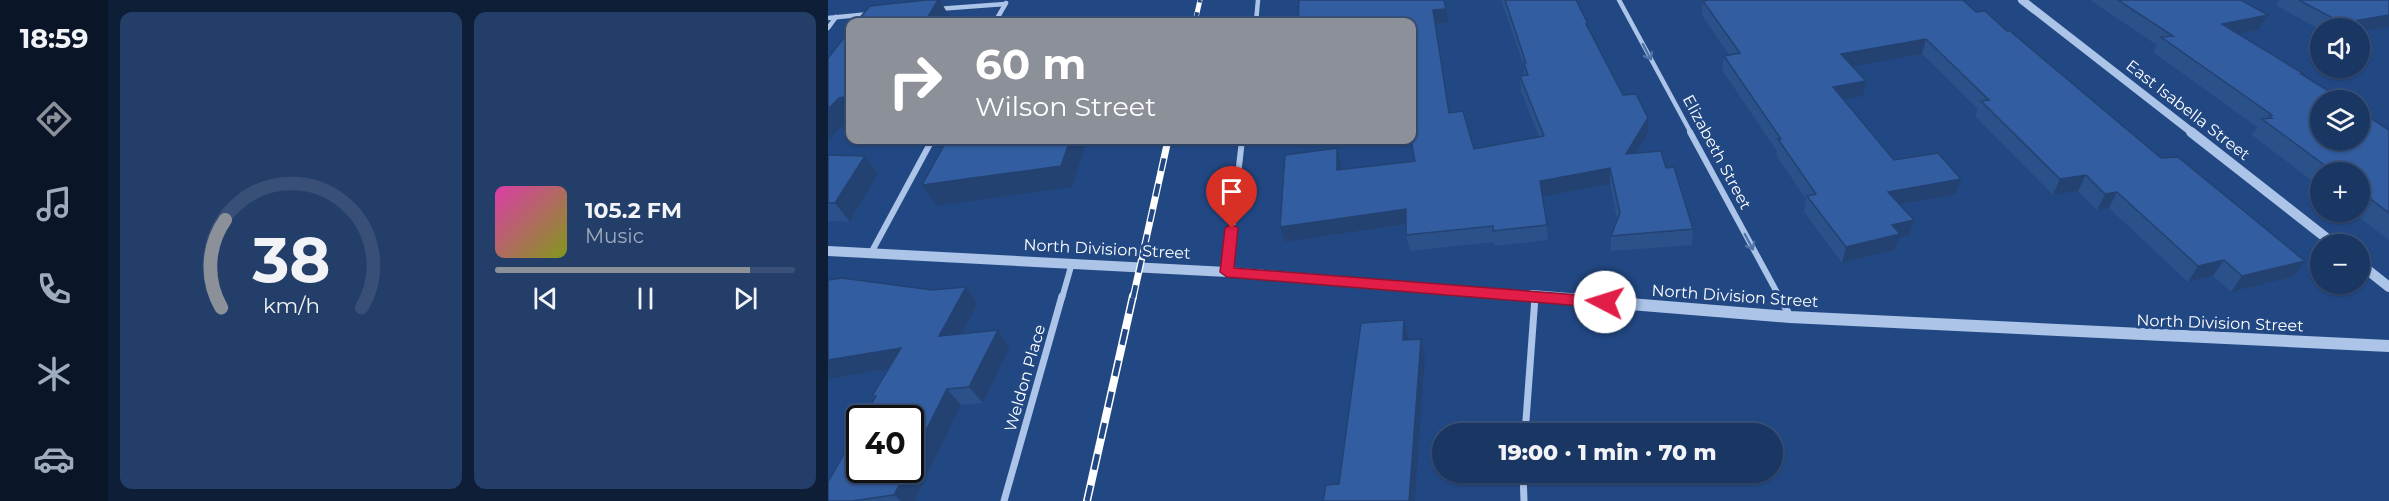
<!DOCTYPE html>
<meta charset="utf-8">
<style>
:root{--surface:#1a3663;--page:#233e69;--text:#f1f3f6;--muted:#9fabbe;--line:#385078;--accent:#8c9099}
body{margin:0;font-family:Montserrat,sans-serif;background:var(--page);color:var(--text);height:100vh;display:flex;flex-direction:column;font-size:22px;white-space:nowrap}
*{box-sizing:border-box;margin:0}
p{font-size:20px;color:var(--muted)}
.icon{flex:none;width:33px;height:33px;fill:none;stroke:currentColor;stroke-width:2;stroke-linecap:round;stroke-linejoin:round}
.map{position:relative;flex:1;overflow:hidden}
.drawer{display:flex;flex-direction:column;gap:12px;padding:12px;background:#0e1e36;width:720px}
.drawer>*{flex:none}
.guide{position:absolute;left:18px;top:18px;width:570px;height:126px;border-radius:12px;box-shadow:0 2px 4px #0004,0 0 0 2px var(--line);background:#8c9099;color:#fff;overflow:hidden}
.tools{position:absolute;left:1482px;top:18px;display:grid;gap:12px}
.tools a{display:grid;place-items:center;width:60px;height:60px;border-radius:50%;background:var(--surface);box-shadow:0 2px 4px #0004,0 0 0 2px var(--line);font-size:30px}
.speed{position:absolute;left:18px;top:405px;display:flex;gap:12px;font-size:30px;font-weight:700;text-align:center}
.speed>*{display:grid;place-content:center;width:78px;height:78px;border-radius:50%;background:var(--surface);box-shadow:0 2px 4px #0004,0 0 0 2px var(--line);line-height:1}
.speed .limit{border:3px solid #111;border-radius:9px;background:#fff;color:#111}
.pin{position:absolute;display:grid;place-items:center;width:51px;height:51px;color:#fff;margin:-62px -26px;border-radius:50% 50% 50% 0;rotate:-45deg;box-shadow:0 0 6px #0007}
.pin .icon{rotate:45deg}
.me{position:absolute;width:66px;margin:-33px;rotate:275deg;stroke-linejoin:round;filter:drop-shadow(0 0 4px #0008)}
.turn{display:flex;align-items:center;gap:21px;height:126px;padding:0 30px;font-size:27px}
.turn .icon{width:78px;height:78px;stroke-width:2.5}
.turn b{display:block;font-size:42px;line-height:51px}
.drawer .tile{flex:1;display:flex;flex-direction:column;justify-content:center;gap:9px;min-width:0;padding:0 21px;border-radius:12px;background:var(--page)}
.drawer .dial{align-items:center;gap:0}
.dial svg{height:156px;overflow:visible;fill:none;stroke:var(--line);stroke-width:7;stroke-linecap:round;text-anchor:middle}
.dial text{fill:var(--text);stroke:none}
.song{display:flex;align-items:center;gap:18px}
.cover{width:72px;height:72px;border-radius:9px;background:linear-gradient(135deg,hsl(320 70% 55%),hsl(70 70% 35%))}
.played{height:6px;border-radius:3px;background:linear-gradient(90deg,var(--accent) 85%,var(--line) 85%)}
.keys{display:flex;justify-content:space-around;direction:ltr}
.drawer .tiles{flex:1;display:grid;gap:12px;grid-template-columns:repeat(2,1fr)}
.trip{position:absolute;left:604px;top:423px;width:351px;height:60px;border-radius:30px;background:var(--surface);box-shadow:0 2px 4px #0004,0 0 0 2px var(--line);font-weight:800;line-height:60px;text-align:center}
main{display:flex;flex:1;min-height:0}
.tabs{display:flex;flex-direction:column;width:108px;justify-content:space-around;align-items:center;background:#0a1628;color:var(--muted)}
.tabs .icon{width:42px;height:42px}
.tabs .on{color:var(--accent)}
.tabs b{font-size:27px;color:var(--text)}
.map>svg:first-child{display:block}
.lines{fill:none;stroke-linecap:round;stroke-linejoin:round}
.minor-far2{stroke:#abc4e8;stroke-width:4.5}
.minor-far1{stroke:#abc4e8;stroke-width:6}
.minor{stroke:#abc4e8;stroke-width:7}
.tertiary-far2{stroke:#abc4e8;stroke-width:8}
.tertiary-far1{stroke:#abc4e8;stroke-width:10}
.tertiary{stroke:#abc4e8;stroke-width:12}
.rail-far2-casing{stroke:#fff;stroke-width:5}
.rail-far1-casing{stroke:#fff;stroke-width:7}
.rail-casing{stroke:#fff;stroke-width:8}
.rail-far2{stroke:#224884;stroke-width:4;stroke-dasharray:10;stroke-linecap:butt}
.rail-far1{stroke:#224884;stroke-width:4.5;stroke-dasharray:13;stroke-linecap:butt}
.rail{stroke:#224884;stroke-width:5;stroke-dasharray:16;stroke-linecap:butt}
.wall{fill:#2b518a}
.shaded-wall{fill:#234271}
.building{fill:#325ea1;stroke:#234271;stroke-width:1.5}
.oneway{stroke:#5273a7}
.route{fill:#e11d48;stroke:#92132f;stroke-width:1.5}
.labels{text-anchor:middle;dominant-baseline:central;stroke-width:6;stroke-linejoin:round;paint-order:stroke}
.street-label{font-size:16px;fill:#fff;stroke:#224884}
</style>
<main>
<nav class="tabs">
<b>18:59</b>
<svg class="icon on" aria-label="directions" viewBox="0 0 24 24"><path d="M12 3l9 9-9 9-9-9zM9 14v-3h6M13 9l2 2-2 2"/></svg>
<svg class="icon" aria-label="music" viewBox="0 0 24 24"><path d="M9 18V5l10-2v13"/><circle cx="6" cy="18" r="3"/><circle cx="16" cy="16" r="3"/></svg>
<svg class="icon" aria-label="phone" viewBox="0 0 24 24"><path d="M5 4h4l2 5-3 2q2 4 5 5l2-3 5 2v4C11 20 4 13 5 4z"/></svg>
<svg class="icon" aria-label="climate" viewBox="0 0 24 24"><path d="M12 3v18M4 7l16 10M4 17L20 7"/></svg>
<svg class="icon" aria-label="car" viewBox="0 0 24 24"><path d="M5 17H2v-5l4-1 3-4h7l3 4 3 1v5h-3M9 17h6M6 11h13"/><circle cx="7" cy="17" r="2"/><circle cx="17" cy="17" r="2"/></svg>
</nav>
<section class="drawer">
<div class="tiles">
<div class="tile dial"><svg viewBox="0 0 100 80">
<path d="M14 69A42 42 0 1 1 86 69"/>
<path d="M14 69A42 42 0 0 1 16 24" stroke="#8c9099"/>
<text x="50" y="56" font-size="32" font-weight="700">38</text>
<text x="50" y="72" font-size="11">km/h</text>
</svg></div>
<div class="tile">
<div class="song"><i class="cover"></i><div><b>105.2 FM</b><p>Music</p></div></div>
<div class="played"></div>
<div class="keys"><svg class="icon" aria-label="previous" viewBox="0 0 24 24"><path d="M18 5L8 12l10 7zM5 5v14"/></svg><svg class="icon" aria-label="pause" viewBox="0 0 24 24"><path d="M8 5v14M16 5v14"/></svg><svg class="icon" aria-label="next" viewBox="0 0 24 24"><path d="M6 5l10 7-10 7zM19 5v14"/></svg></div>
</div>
</div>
</section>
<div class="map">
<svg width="1561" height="501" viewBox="0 0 1561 501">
<rect width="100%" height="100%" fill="#224884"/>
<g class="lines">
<g class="minor-far2">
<polyline points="791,0 863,133"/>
<polyline points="109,9 177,4"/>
<polyline points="0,18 42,14"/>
<polyline points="167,22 178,3"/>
<polyline points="428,22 430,0"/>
<polyline points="0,28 8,17"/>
</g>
<g class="minor-far1">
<polyline points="862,132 952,298"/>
<polyline points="43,253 104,140"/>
<polyline points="399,272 414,140"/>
<polyline points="234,298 244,263"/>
</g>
<g class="minor">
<polyline points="951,296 962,316"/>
<polyline points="697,434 707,297"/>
<polyline points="695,472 696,501"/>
<polyline points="176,501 234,296"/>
</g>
<polyline class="tertiary-far2" points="1194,0 1365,133"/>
<g class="tertiary-far1">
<polyline points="1363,132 1506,244"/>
<polyline points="0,251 399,272 723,298"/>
<polyline points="1532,264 1561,287"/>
</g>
<polyline class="tertiary" points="704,296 962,317 1561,346"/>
<g class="rail-far2-casing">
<polyline id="rail-far2" points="367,22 372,0"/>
</g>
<g class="rail-far1-casing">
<polyline id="rail-far1" points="305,298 340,140"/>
</g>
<g class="rail-casing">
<polyline id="rail" points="259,501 305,296"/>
</g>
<use href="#rail-far2" class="rail-far2"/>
<use href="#rail-far1" class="rail-far1"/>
<use href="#rail" class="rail"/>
</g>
<g class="wall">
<polygon points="673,0 748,0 760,29 795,95 820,118 820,133 807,153 838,168 865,229 864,245 783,251 783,236 789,219 782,184 714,196 719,225 720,240 667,246 666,242 582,251 578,235 578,225 457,242 513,164 513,170 587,161 589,118 584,22 620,23 607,24 621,113 646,149 711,137 693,91 692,76 696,75 696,66"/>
<polygon points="1262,0 1413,0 1440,15 1431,30 1410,34 1561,130 1561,240 1524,212 1532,212 1532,172 1492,172 1492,187 1424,135 1429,127 1325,52 1329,45"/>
<polygon points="1451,0 1561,0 1532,28 1492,28 1492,30 1448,5"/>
<polygon points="875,1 1148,12 1179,31 1333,158 1477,261 1465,277 1403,292 1385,276 1360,282 1281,208 1269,210 1250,191 1225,195 1147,116 1150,109 1094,54 1024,66 1038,81 1035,96 1015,99 1066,160 1128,194 1072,205 1081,236 1071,238 1067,250 1014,263 976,212 978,199 948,155 949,151 894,70 896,56 901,55 874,15"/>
<polygon points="0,155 37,156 50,174 22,222 0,221"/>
<polygon points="0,280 104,290 138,287 150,304 134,334 170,330 182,347 155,403 133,405 87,501 0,501 46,399 44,396 60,369 0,379"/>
</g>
<g class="shaded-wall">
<polygon points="110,0 112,0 121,16 117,22 97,22"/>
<polygon points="618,9 620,23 607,24 605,10"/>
<polygon points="1440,15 1431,30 1386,39 1394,24"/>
<polygon points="1561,15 1561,27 1532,32 1532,28 1510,28 1514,23"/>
<polygon points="1098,39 1094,54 1010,69 1013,54"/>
<polygon points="1038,81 1035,96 1002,102 1005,87"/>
<polygon points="22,96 22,118 0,141 0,109 11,98"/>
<polygon points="820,118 820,133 797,169 798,154"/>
<polygon points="242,140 259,140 244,187 109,206 94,185"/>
<polygon points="509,148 513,164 513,186 509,170"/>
<polygon points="37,156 50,174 22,222 7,203"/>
<polygon points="782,168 782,184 713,197 712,181"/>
<polygon points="1258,175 1250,191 1225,195 1232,179"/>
<polygon points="1133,179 1128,194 1056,208 1060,192"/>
<polygon points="1289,192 1281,208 1269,210 1277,194"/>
<polygon points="578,209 582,224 457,242 452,227"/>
<polygon points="1086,220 1081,236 1071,238 1067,250 1014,263 1018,247 1064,225"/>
<polygon points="1396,260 1385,276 1360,282 1370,266"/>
<polygon points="1477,261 1465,277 1403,292 1414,276"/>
<polygon points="138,287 150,304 124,352 111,336"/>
<polygon points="576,320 580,337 579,357 575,340"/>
<polygon points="170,330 182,347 155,403 141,387"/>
<polygon points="593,339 597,356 587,501 581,501"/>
<polygon points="73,348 87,365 0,379 0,360"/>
<polygon points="119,389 133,405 87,501 73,501 66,495 79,470 82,470 82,462"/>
</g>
<g class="building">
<polygon points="98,0 110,0 97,22 28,22 42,6"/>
<polygon points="471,0 616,0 618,9 605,10 621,113 635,111 646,149 716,136 692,76 700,75 696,63 698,63 677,0 748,0 760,24 758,24 795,95 808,94 820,118 798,154 833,151 838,168 846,167 865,229 783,236 792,213 782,168 712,181 719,225 665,231 665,226 578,235 578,209 452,227 457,155 509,148 509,170 587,161 583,140 584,119 589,118 584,76 584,22 470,22"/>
<polygon points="881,0 1135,0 1148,12 1157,11 1179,31 1182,31 1333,158 1350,157 1477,261 1414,276 1396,260 1370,266 1289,192 1277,194 1258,175 1232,179 1153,101 1161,100 1098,39 1013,54 1038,81 1005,87 1066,160 1110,153 1133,179 1060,192 1086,220 1064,225 1072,234 1018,247 979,196 988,194 950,139 953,139 896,56 912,53 875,1"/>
<polygon points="1290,0 1413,0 1440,15 1394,24 1476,74 1473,74 1515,100 1492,100 1492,140 1532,140 1532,111 1561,130 1561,213 1532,191 1532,172 1506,172 1434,119 1444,118 1441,116 1444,115 1333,37 1345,36"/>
<polygon points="1471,0 1561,0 1561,15 1514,23"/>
<polygon points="22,30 22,96 11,98 0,109 0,58"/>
<polygon points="119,140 242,140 233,166 94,185"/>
<polygon points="0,155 37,156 7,203 0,203"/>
<polygon points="14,278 104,290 138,287 111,336 170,330 141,387 119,389 82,462 82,418 35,418 48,396 44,396 73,348 0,360 0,280"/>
<polygon points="576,320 575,340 593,339 581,501 495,501 498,485 511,484 533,323"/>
<polygon points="32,426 32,470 79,470 66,495 24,501 0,501 0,482"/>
</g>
<defs><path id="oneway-shaft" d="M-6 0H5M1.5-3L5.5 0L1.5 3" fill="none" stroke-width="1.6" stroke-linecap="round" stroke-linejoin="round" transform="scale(1.5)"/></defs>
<g class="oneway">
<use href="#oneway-shaft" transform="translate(819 52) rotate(62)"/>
<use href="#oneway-shaft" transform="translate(921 242) rotate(62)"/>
</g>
<polygon class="route" points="404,224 410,228 406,268 777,297 784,302 777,308 399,277 392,272 397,228"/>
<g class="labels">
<g class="street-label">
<text transform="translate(1360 110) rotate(38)">East Isabella Street</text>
<text transform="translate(889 152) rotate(62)">Elizabeth Street</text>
<text transform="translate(279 249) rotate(3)">North Division Street</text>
<text transform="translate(907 296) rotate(4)">North Division Street</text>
<text transform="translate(1392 323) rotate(2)">North Division Street</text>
<text transform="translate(197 378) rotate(-74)">Weldon Place</text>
</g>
</g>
</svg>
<div class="tools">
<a><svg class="icon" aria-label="sound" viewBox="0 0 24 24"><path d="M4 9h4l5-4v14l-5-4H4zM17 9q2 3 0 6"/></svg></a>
<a><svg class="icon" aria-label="layers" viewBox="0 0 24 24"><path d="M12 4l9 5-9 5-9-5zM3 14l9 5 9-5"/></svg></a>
<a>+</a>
<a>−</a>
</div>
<div class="speed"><div class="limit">40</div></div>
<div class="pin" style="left:404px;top:228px;background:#d93025"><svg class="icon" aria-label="arrive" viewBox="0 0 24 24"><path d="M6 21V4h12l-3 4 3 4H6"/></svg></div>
<svg class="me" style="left:777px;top:302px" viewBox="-20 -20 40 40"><circle r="19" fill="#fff"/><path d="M0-13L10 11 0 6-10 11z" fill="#e11d48"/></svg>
<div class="trip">19:00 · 1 min · 70 m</div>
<div class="guide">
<div class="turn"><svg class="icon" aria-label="right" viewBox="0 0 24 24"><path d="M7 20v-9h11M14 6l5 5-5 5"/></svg><div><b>60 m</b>Wilson Street</div></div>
</div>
</div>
</main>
